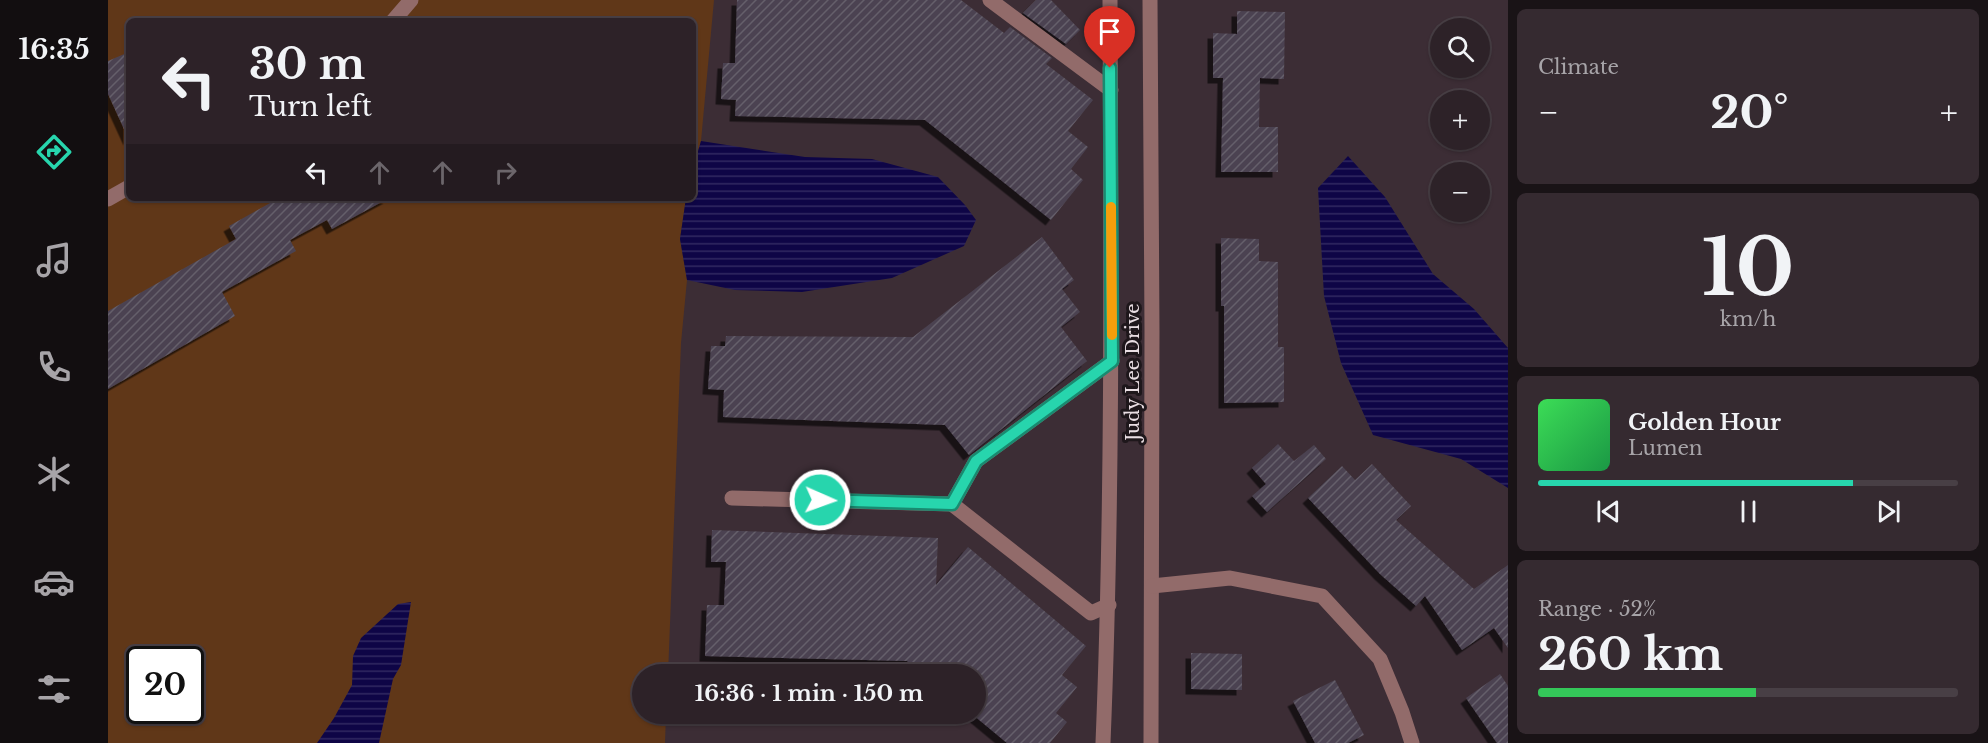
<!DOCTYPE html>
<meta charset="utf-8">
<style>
:root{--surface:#2d2228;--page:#352a30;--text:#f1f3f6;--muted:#a7a4a8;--line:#483f45;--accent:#27d5ad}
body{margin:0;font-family:"Libre Baskerville",serif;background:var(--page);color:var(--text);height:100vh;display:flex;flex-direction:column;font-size:22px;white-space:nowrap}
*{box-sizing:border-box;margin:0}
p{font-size:20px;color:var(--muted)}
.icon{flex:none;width:33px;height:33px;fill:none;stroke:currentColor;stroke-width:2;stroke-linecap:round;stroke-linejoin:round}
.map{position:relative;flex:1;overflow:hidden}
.drawer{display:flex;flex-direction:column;gap:9px;padding:9px;background:#191316;width:480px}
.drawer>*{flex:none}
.banner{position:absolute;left:18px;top:18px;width:570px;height:183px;border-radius:9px;box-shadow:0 2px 4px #0004,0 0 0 2px var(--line);background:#2d2228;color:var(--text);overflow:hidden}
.tools{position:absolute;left:1322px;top:18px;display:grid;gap:12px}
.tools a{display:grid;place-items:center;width:60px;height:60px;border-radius:50%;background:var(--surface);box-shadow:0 2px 4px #0004,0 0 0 2px var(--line);font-size:30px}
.speed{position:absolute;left:18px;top:646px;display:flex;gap:12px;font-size:30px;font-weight:700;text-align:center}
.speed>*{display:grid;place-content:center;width:78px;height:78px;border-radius:50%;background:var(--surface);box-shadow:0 2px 4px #0004,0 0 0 2px var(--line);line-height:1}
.speed .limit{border:3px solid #111;border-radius:9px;background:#fff;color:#111}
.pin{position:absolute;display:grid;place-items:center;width:51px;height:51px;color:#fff;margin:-62px -26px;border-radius:50% 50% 50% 0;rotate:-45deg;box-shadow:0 0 6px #0007}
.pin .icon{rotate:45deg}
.me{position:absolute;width:66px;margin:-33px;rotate:92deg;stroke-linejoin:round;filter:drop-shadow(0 0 4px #0008)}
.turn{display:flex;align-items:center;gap:21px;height:126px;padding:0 24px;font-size:27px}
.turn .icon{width:78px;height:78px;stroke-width:2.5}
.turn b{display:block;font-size:42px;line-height:51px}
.lanes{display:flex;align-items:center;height:57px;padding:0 24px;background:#0003;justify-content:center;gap:30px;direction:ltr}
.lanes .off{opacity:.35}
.big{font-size:45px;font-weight:800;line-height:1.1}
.drawer .widget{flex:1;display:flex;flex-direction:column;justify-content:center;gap:9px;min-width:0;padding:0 21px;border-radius:9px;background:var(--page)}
.drawer .dial{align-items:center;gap:0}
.dial b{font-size:78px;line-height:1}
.song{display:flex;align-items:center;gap:18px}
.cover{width:72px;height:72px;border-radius:9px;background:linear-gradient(135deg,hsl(130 70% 55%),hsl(140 70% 35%))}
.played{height:6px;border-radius:3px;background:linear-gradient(90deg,var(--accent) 75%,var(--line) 75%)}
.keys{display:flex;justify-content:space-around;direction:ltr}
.heat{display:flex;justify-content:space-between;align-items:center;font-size:33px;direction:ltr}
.charge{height:9px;border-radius:4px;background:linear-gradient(90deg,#34c759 52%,var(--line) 0)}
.trip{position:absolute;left:524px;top:664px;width:354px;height:60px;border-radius:30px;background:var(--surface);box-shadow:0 2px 4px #0004,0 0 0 2px var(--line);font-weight:800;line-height:60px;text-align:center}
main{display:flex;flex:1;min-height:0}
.menu{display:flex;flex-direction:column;width:108px;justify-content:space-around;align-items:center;background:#120e10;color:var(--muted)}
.menu .icon{width:42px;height:42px}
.menu .selected{color:var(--accent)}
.menu b{font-size:27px;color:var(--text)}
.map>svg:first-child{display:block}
.green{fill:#603718;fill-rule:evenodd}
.water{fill:url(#water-rules)}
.building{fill:url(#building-hatch);filter:url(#shadow)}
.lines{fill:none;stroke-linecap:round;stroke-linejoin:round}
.minor{stroke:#926b6a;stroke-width:15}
.route-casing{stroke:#198a70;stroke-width:15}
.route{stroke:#27d5ad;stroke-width:10}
.slow{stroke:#f59e0b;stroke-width:10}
.labels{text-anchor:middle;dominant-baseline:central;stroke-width:6;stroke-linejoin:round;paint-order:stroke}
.street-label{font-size:18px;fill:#e9dee3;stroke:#1e171b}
</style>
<main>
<nav class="menu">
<b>16:35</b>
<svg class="icon selected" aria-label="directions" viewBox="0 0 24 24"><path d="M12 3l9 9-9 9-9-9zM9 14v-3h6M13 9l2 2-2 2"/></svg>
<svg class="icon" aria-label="music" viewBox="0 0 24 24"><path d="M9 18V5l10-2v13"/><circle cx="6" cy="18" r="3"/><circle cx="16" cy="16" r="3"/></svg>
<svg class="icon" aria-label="phone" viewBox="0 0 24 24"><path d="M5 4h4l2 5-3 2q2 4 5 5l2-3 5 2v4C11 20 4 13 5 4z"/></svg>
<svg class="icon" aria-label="climate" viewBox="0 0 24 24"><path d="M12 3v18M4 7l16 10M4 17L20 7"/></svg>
<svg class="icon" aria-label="car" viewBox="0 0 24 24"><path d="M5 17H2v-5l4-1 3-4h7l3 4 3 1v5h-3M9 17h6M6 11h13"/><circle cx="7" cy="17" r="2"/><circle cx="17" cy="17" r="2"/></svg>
<svg class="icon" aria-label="filters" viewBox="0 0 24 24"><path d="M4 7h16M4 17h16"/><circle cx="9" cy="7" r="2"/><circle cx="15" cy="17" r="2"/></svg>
</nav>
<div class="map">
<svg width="1400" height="743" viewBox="0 0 1400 743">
<defs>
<pattern id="water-rules" width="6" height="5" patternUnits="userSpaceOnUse" patternTransform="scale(1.5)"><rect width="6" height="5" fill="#0e0546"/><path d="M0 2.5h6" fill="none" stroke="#312961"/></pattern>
<pattern id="building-hatch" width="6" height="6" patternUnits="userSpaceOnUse" patternTransform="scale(1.5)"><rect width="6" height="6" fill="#4b4351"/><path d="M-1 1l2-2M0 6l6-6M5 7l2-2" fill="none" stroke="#655e6a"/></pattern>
<filter id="shadow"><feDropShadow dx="-5.5" dy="5.5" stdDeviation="0" flood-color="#0009"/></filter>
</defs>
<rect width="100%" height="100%" fill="#3c2d35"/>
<path class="green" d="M0 0H606L593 141 585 168V21H21V198H578L572 239 579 280 573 343 560 675H534V714H558L557 743H0ZM32 660H82V711H32Z"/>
<g class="water">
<polygon points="593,141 697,157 764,159 830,177 857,205 868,220 856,246 784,278 694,292 627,290 579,280 572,239 578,198 585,198 585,168"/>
<polygon points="1240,156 1277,197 1325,274 1366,309 1400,348 1400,488 1353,459 1265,435 1233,363 1216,296 1210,188"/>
<polygon points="303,602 293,665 285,679 271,743 209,743 226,718 244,685 245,656 253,638 290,604"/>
</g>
<g class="building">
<polygon points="629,0 853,0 896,33 902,27 944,58 938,64 985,100 960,131 980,147 963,169 975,180 943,220 817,120 627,116 628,100 613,99 615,63 627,63"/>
<polygon points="928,0 943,0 972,30 958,44 915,13"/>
<polygon points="1129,11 1177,12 1176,79 1152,78 1151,127 1170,127 1170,172 1113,172 1115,78 1105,78 1105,33 1129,34"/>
<polygon points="21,52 21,140 0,94 0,61"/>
<polygon points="171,198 281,198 224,229 219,220 182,240 188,251 114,292 127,316 0,389 0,311 128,239 121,226"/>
<polygon points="934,237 966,280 954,289 972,312 953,327 979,361 861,455 837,425 615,417 616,390 600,389 603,346 617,346 618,336 805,337"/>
<polygon points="1113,238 1151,239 1151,261 1170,262 1170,347 1176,347 1176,402 1116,403 1116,306 1113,306"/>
<polygon points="1170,444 1186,461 1206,445 1218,459 1159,512 1144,496 1158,484 1144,468"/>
<polygon points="1264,464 1303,506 1288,520 1366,589 1400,565 1400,648 1386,628 1354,650 1317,596 1308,606 1272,574 1200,498 1234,466 1247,480"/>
<polygon points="604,530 830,538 828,585 860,547 978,646 954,675 969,687 948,713 959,722 942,743 899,743 864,714 867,714 867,675 816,675 799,661 597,656 599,605 616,605 618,562 603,562"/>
<polygon points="1083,653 1134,654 1134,690 1083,689"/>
<polygon points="1392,674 1400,686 1400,743 1389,743 1358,698"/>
<polygon points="1227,680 1256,735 1240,743 1207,743 1185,701"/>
</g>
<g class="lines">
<g class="minor">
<polyline points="882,0 1003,90"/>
<polyline points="1042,0 1044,331 1043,743"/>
<polyline points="285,21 303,0"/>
<polyline points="0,199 21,187"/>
<polyline points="624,498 844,504"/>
<polyline points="1044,586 1122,578 1214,596 1272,659 1294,712 1304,743"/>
<polyline points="1001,605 983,613 844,504 868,461 1004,361"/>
<path d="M995 743C1005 495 1003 248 1002 0"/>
</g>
</g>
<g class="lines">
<g class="route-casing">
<polyline id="route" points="712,500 844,504 868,461 1004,361 1002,68"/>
</g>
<use href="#route" class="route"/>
<polyline class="slow" points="1003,207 1004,335"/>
</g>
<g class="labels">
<g class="street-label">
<text transform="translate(1025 372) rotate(-90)">Judy Lee Drive</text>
</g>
</g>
</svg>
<div class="tools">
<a><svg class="icon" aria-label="search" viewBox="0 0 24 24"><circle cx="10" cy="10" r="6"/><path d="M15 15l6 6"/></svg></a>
<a>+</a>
<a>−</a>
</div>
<div class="speed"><div class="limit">20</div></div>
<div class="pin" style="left:1002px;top:68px;background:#d93025"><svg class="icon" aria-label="arrive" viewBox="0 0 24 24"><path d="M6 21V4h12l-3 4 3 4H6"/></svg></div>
<svg class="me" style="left:712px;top:500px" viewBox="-20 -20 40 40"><circle r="17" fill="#27d5ad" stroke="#fff" stroke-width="3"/><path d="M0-11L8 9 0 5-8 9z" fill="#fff"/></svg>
<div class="trip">16:36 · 1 min · 150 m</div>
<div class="banner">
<div class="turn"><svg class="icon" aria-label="left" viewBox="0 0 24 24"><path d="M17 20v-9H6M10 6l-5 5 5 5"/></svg><div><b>30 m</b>Turn left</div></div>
<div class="lanes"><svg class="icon" aria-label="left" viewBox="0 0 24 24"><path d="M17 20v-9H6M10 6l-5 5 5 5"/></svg><svg class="icon off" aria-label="ahead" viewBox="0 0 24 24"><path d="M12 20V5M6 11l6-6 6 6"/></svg><svg class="icon off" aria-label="ahead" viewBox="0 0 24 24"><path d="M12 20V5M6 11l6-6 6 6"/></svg><svg class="icon off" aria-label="right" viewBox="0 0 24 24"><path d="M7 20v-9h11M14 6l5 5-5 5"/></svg></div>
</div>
</div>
<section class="drawer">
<div class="widget"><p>Climate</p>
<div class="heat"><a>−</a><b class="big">20°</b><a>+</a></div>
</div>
<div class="widget dial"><b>10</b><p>km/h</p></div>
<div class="widget">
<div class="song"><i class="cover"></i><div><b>Golden Hour</b><p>Lumen</p></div></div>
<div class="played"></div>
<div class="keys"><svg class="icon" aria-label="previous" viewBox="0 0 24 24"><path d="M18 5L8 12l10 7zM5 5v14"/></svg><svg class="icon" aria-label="pause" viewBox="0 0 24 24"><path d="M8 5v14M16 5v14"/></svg><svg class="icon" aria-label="next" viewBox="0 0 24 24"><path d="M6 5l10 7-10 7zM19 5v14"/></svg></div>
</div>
<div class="widget"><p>Range · 52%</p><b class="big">260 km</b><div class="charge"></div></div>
</section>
</main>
